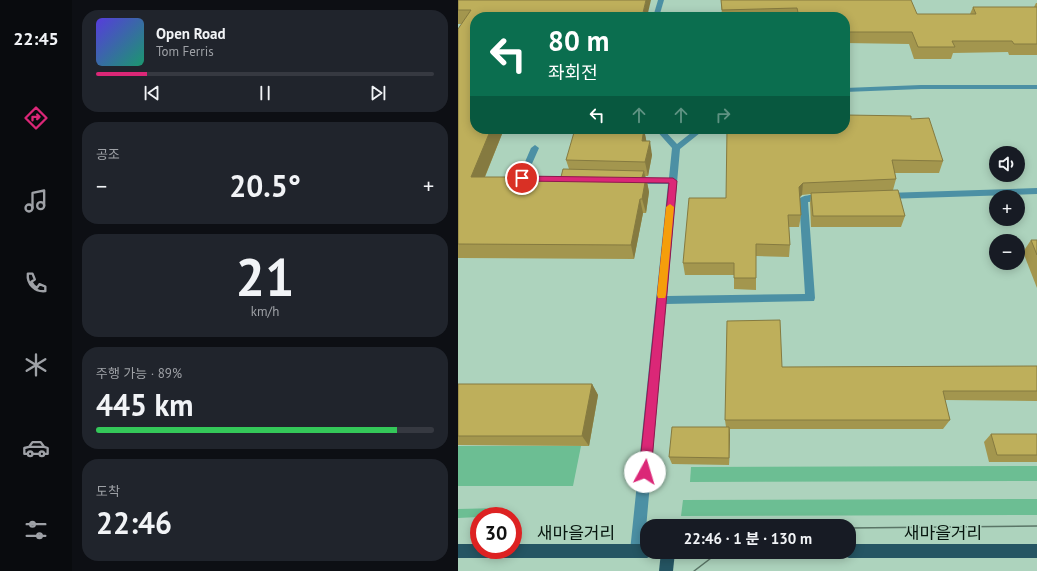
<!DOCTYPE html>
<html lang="ko">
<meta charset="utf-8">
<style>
:root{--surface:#171b24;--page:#20242c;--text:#f1f3f6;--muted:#9ea1a6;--line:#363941;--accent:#db2777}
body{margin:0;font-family:"PT Sans","Noto Sans KR",sans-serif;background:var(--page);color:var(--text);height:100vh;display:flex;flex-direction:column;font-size:15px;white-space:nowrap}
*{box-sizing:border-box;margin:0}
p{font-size:13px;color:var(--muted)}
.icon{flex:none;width:22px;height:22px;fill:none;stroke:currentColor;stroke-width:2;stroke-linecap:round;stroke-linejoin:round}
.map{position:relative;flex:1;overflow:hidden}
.side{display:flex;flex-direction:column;gap:10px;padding:10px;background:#0d0f14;width:386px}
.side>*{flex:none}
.guide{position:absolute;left:12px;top:12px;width:380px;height:122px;border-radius:16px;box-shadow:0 2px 10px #0003;background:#0b6e4f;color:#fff;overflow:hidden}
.fabs{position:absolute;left:531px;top:146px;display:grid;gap:8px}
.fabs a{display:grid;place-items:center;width:36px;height:36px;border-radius:50%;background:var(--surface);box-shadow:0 2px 10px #0003;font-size:20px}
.speed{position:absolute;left:12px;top:507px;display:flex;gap:8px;font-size:20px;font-weight:700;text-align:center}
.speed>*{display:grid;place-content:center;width:52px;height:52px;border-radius:50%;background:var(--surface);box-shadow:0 2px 10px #0003;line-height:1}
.speed .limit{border:6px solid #d22;background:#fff;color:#111}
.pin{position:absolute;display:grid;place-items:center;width:34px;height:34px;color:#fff;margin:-17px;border:2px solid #fff;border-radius:50%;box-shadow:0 1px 4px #0007}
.me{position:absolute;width:44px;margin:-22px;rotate:6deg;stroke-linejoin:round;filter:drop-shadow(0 0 3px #0008)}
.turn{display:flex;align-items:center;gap:14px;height:84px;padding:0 12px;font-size:18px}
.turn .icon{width:52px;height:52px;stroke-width:2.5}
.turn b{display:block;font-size:28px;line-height:34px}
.lanes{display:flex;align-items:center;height:38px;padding:0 12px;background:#0003;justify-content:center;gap:20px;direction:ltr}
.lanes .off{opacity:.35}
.big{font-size:30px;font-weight:700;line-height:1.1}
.side .card{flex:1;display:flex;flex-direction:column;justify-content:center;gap:6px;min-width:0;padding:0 14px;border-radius:16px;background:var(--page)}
.side .dial{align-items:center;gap:0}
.dial b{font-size:52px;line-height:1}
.song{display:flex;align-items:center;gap:12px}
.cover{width:48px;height:48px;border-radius:6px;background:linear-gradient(135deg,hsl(250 70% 55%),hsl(160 70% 35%))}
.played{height:4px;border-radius:2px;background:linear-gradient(90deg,var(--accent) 15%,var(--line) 15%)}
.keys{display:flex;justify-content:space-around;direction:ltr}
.heat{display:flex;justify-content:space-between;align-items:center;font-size:22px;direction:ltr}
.charge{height:6px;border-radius:3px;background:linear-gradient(90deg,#34c759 89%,var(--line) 0)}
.trip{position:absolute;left:182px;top:519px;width:216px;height:40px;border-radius:16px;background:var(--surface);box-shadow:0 2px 10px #0003;font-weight:700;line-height:40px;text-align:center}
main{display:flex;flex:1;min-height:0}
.tab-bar{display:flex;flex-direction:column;width:72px;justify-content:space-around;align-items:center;background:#090b0e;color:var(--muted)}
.tab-bar .icon{width:28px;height:28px}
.tab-bar .current{color:var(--accent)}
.tab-bar b{font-size:18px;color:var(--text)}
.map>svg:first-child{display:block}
.green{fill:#6cbe93}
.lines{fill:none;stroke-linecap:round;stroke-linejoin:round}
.minor{fill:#4c90a4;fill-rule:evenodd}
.major{fill:#255563;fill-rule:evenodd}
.tram{stroke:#5a7566;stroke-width:1.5}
.wall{fill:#a3964e}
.shaded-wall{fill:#857a40}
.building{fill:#beaf5b;stroke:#857a40}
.route{fill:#db2777;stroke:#8e194d}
.slow{fill:#f59e0b}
.labels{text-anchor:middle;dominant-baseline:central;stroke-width:3;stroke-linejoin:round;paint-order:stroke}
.near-street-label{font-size:17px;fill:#07150e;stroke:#add3bd}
</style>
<main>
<nav class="tab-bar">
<b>22:45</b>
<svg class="icon current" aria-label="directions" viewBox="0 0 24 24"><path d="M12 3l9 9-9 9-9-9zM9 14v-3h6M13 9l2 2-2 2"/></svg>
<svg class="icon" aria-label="music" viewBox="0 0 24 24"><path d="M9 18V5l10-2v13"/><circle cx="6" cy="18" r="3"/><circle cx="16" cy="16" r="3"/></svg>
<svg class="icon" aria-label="phone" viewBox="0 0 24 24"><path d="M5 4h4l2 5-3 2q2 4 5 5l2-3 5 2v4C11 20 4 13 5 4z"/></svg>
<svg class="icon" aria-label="climate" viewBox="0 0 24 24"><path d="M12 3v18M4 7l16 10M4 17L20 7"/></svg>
<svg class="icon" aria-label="car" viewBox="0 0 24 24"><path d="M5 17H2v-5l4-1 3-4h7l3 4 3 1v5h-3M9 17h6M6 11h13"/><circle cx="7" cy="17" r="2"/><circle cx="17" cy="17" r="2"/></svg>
<svg class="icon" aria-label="filters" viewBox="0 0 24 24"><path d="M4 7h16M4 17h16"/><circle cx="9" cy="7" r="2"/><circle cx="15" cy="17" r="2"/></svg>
</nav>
<section class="side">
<div class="card">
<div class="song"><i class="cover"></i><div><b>Open Road</b><p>Tom Ferris</p></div></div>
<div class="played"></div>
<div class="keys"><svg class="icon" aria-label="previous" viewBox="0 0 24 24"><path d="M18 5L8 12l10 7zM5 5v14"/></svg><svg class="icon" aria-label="pause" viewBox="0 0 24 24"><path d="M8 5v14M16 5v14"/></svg><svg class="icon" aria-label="next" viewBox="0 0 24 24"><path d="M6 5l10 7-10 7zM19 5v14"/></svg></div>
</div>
<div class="card"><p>공조</p>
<div class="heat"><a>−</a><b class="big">20.5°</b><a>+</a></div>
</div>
<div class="card dial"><b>21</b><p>km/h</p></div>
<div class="card"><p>주행 가능 · 89%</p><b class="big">445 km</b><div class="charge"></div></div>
<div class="card"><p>도착</p><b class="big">22:46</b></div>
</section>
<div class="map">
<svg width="579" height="571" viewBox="0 0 579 571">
<rect width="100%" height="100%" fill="#add3bd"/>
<g class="green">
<polygon points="0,446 123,446 115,486 0,486"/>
<polygon points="579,466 579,481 232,482 233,467"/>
<polygon points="579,499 579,515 223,516 225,500"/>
<polygon points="42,508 41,516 0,518 0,509"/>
</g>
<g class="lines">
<g class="minor">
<polygon points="200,0 206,0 201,17 195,17"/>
<polygon points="463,85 579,85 579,89 463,89 387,92 387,88"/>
<path d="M197 129H205L219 144 238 129H247L222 149 209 296 347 294 341 199C345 194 364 193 368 198L364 201 350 202 357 298 356 301 208 304 186 551 184 556 179 558 174 556 172 551 210 184H177L173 181 177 178H211L214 148Z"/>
<polygon points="77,145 81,148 69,175 78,176 79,178 75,181 61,180 60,178 73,148"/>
<polygon points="579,188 579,194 428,199 424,196 428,193"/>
</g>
<g class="major">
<polygon points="0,544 21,544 21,550 55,550 55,544 189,544 189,552 196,552 194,556 189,558 0,558"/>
<polygon points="391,544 579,544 579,558 391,558 386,556 384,552 391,552"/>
<polygon points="203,552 217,552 215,571 201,571"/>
</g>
<g class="tram">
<polyline points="391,528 579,526"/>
<polyline points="236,571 261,552"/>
</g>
</g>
<g class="wall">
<polygon points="0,0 193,0 17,17 17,129 46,129 27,177 103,177 111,169 108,160 186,129 188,141 194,155 190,176 187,176 187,177 188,177 191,192 188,213 185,213 176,259 0,258 0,29 4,24 0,24"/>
<polygon points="263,0 459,14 512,14 515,7 576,7 578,3 579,3 579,55 551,55 550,52 495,53 493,59 456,59 451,44 387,43 387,17 264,17"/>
<polygon points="453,119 485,161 481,173 437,173 438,179 435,190 447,216 443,227 353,227 352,203 353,194 344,195 341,197 343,215 341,227 331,227 332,245 331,257 298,256 298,290 276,289 276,275 227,275 225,263 268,198 387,129"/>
<polygon points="573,240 579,240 579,288 565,252"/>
<polygon points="579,366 579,401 487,400 492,420 485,429 272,429 271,465 214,464 211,457 268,427 267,420 324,367"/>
<polygon points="0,384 134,384 140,395 131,446 0,445"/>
<polygon points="533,434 579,434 579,462 531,462 526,442"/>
</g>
<g class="shaded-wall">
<polygon points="188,0 193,0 189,17 184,17"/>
<polygon points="33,129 46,129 21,191 13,177"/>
<polygon points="186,129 189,144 184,141"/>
<polygon points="192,141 194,155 190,176 187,162"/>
<polygon points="186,171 188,181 188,177 191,192 188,213 184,199 184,177"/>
<polygon points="345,183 344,195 340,199 341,187"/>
<polygon points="182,199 185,213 176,259 173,245"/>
<polygon points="134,384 140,395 131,446 124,436"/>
<polygon points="271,427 272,435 271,465"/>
</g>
<g class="building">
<polygon points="0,0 188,0 184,17 17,17 17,129 33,129 13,177 103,177 105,169 186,171 184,177 188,177 184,199 182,199 173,245 0,244 0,29 13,10 0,10"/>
<polygon points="263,0 453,0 459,14 518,14 515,7 579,7 579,44 556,44 554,41 494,41 497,47 460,47 454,32 387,32 387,17 341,17 339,8 264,10"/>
<polygon points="387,115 453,116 453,119 471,118 485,161 434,160 438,179 345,183 341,187 343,215 330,215 332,245 298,244 298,278 276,278 276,263 225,263 231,198 268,198 269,129 387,129"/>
<polygon points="117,129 186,129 184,141 192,141 187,162 108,160"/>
<polygon points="440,190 447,216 355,216 353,193"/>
<polygon points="573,240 579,240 579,255"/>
<polygon points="322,320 324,367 579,366 579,391 485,391 492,420 267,420 269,321"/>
<polygon points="0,384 134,384 124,436 0,436"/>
<polygon points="214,427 271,427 271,458 211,457"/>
<polygon points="533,434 579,434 579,455 539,455"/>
</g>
<polygon class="route" points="61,176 215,178 219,181 193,472 191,476 187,478 183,476 181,472 211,183 64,181 61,180"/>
<polygon class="slow" points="212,204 216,207 208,295 207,298 200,298 199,295 208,207"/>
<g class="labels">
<g class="near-street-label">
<text x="118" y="533">새마을거리</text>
<text x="485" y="533">새마을거리</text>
</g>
</g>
</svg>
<div class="fabs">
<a><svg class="icon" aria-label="sound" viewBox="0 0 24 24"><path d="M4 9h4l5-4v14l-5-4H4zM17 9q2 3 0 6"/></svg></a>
<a>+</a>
<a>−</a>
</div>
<div class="speed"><div class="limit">30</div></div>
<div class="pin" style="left:64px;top:178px;background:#d93025"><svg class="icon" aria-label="arrive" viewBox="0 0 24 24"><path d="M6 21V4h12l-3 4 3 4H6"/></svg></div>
<svg class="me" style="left:187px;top:472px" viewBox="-20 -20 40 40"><circle r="19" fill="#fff"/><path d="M0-13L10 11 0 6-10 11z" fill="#db2777"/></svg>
<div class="trip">22:46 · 1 분 · 130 m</div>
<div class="guide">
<div class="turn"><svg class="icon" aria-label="left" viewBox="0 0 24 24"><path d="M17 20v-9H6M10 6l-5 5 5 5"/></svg><div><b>80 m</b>좌회전</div></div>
<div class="lanes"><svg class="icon" aria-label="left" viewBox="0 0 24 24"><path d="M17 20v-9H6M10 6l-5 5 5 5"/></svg><svg class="icon off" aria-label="ahead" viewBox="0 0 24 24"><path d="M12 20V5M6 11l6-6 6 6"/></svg><svg class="icon off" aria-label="ahead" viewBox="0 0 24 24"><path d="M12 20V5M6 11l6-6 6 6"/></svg><svg class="icon off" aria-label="right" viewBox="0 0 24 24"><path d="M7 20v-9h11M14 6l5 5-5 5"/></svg></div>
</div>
</div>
</main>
